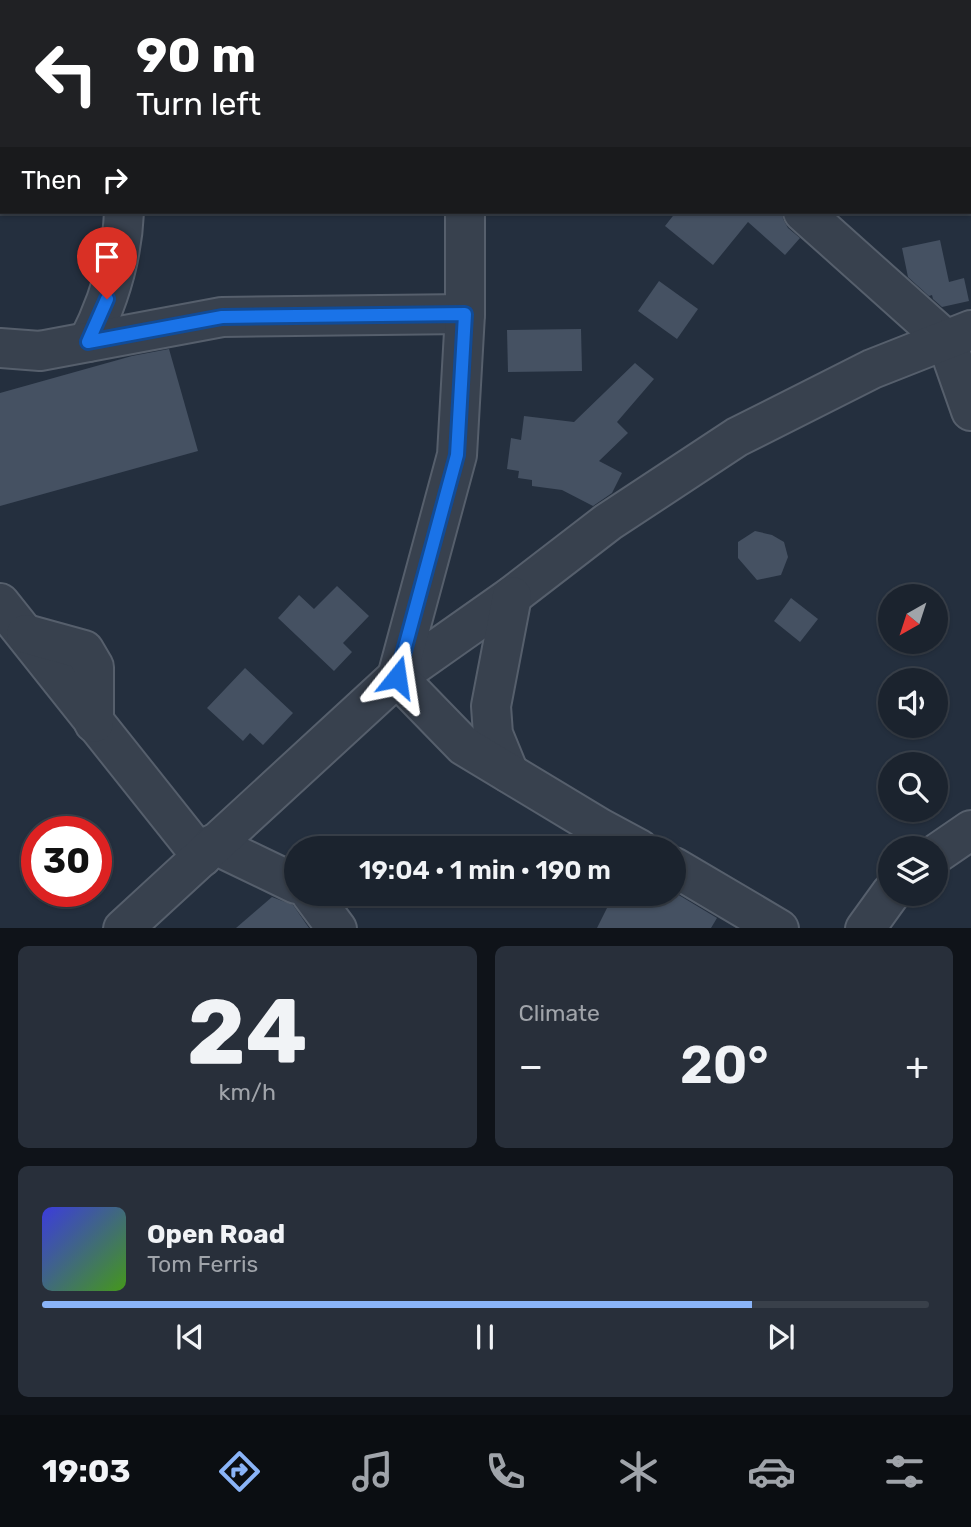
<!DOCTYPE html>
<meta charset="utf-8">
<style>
:root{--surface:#1b232e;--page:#282f3a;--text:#f1f3f6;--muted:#a0a4aa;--line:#39404a;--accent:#8ab4f8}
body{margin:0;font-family:Rubik,sans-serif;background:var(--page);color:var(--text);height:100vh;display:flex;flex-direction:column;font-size:26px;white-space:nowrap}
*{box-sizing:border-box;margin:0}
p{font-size:23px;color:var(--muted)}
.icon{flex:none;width:38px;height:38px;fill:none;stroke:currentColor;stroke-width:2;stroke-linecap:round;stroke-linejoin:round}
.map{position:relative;height:928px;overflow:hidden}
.drawer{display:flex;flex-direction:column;gap:18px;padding:18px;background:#0f1319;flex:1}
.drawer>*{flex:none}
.banner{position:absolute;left:0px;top:0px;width:971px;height:214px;box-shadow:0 2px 5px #0004,0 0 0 2px var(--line);background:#202124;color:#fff;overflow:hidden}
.needle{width:46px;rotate:219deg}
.tools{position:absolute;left:878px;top:584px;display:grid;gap:14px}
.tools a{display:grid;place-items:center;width:70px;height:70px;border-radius:50%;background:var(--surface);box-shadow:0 2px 5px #0004,0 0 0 2px var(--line);font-size:35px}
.speed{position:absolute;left:21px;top:816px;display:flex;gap:14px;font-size:35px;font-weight:700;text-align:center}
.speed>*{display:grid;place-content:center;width:91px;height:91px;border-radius:50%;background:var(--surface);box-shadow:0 2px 5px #0004,0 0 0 2px var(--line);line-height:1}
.speed .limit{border:10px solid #d22;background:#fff;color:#111}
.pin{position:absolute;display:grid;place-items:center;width:60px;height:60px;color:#fff;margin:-72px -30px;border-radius:50% 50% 50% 0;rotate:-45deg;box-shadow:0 0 7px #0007}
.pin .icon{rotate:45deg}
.me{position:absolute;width:77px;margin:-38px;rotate:15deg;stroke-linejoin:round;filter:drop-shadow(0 0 5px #0008)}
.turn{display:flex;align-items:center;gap:24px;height:147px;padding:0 21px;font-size:32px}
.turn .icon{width:91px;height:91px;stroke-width:2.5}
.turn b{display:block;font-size:49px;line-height:60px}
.then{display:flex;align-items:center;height:66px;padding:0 21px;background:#0003;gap:14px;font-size:26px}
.big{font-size:52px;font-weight:600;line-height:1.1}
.drawer .card{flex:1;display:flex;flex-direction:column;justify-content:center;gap:10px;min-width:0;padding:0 24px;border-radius:10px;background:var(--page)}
.drawer .dial{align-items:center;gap:0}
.dial b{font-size:91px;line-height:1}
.song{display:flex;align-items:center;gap:21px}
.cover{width:84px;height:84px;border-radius:10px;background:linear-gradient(135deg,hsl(240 70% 55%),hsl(100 70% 35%))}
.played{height:7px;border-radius:4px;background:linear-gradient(90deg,var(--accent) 80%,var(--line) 80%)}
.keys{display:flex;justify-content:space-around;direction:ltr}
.heat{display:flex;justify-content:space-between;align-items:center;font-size:38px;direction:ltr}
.drawer .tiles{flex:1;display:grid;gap:18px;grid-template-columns:1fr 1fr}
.card:last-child{grid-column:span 2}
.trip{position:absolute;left:284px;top:836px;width:402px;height:70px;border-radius:35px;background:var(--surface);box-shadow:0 2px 5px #0004,0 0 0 2px var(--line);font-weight:600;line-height:70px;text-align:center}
.menu{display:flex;height:112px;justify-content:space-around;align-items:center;background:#0b0e12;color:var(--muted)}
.menu .icon{width:49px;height:49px}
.menu .on{color:var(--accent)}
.menu b{font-size:32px;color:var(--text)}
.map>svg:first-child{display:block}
.building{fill:#455162}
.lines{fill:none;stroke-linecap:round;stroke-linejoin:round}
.minor-casing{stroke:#565f6c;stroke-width:42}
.minor{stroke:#38414e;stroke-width:38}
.route-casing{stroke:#114b97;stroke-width:18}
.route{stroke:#1a73e8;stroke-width:12}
</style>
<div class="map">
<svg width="971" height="929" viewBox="0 0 971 929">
<rect width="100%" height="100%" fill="#242f3e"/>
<g class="building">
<polygon points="676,212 782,212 783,219 788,228 800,238 785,255 748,222 713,265 665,226"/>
<polygon points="940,240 949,282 964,278 969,301 942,307 933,299 932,295 929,296 908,277 902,248"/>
<polygon points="659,281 698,309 677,339 638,311"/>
<polygon points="581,329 582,371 508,372 507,330"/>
<polygon points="169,349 198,451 0,506 0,393 132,356"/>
<polygon points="635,363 654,379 617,422 628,433 599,461 622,473 612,493 593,506 562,490 532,486 532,480 518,478 519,471 507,469 511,438 521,440 524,416 574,422"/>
<polygon points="755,531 772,535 784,542 788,557 781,575 757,580 738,558 738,542"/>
<polygon points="337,586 369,616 343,643 352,652 334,671 278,618 299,595 314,609"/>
<polygon points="791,598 818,619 800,642 774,621"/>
<polygon points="245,668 293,713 263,745 250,733 243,741 207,708"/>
<polygon points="614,894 677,894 717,918 711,928 597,928"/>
<polygon points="272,897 293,905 309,928 236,928"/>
</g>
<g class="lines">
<g class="minor-casing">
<g id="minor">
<polyline points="464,0 464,2"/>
<polyline points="559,0 562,2"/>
<polyline points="0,23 2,25"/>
<polyline points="803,212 946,340 971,411"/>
<path d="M88 342C109 301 122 258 124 212"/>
<polyline points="0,348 40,351 222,317 465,314"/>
<polyline points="0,603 202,857"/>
<polyline points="26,634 84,650 94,667 94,723"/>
<polyline points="397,677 512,596 608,522 737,437 872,369 971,330"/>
<polyline points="397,677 457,455 465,314 465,212"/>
<polyline points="509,773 493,734 491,706 512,596"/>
<polyline points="213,844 296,884"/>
<polyline points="936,854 971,830"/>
<polyline points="674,867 779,929"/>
<polyline points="311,894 337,929"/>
<polyline points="123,929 397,677 464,746 600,828 639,849"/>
<polyline points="865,929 891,893"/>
</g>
</g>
<use href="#minor" class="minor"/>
</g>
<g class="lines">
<g class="route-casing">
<polyline id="route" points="107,299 88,342 222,317 465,314 457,455 397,677"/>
</g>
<use href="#route" class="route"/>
</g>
</svg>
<div class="tools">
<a><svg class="needle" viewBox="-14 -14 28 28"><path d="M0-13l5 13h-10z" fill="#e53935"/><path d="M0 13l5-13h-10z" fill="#a0a4aa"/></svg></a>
<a><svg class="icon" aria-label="sound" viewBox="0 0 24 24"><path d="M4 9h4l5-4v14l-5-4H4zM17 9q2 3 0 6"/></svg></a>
<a><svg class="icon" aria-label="search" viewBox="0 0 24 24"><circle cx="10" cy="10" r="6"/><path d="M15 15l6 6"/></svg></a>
<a><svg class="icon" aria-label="layers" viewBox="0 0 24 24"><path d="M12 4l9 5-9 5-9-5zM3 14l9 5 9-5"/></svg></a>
</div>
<div class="speed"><div class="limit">30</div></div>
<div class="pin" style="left:107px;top:299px;background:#d93025"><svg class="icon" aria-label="arrive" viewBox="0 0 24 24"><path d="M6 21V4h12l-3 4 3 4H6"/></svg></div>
<svg class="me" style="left:397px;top:677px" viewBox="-20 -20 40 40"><path d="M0-17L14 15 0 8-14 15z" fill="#1a73e8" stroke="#fff" stroke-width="4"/></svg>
<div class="trip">19:04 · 1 min · 190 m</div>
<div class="banner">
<div class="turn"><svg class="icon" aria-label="left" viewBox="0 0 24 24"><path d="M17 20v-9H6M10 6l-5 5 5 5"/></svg><div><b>90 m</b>Turn left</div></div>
<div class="then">Then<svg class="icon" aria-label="right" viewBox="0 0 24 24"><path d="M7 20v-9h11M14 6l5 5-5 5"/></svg></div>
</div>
</div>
<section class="drawer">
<div class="tiles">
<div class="card dial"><b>24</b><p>km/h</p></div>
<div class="card"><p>Climate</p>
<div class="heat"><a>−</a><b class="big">20°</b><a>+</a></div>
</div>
<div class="card">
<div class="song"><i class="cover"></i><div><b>Open Road</b><p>Tom Ferris</p></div></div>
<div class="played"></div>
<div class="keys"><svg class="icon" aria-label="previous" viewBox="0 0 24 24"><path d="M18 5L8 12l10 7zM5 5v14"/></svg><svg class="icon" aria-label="pause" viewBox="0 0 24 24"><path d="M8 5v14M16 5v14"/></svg><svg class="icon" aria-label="next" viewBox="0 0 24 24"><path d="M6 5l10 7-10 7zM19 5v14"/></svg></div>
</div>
</div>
</section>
<nav class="menu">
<b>19:03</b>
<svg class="icon on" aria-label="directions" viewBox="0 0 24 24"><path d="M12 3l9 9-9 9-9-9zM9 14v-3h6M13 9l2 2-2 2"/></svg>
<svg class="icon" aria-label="music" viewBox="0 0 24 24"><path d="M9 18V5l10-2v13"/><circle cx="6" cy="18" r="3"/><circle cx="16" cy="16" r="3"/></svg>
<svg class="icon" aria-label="phone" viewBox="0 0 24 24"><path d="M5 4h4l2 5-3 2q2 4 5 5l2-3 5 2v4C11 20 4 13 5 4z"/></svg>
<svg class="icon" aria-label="climate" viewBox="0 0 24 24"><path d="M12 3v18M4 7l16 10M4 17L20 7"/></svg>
<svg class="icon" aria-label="car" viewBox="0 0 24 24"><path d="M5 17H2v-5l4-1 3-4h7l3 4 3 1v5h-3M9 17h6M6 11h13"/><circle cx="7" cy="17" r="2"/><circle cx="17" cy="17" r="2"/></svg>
<svg class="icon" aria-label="filters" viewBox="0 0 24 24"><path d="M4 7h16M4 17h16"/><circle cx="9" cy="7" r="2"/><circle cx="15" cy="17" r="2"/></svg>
</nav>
